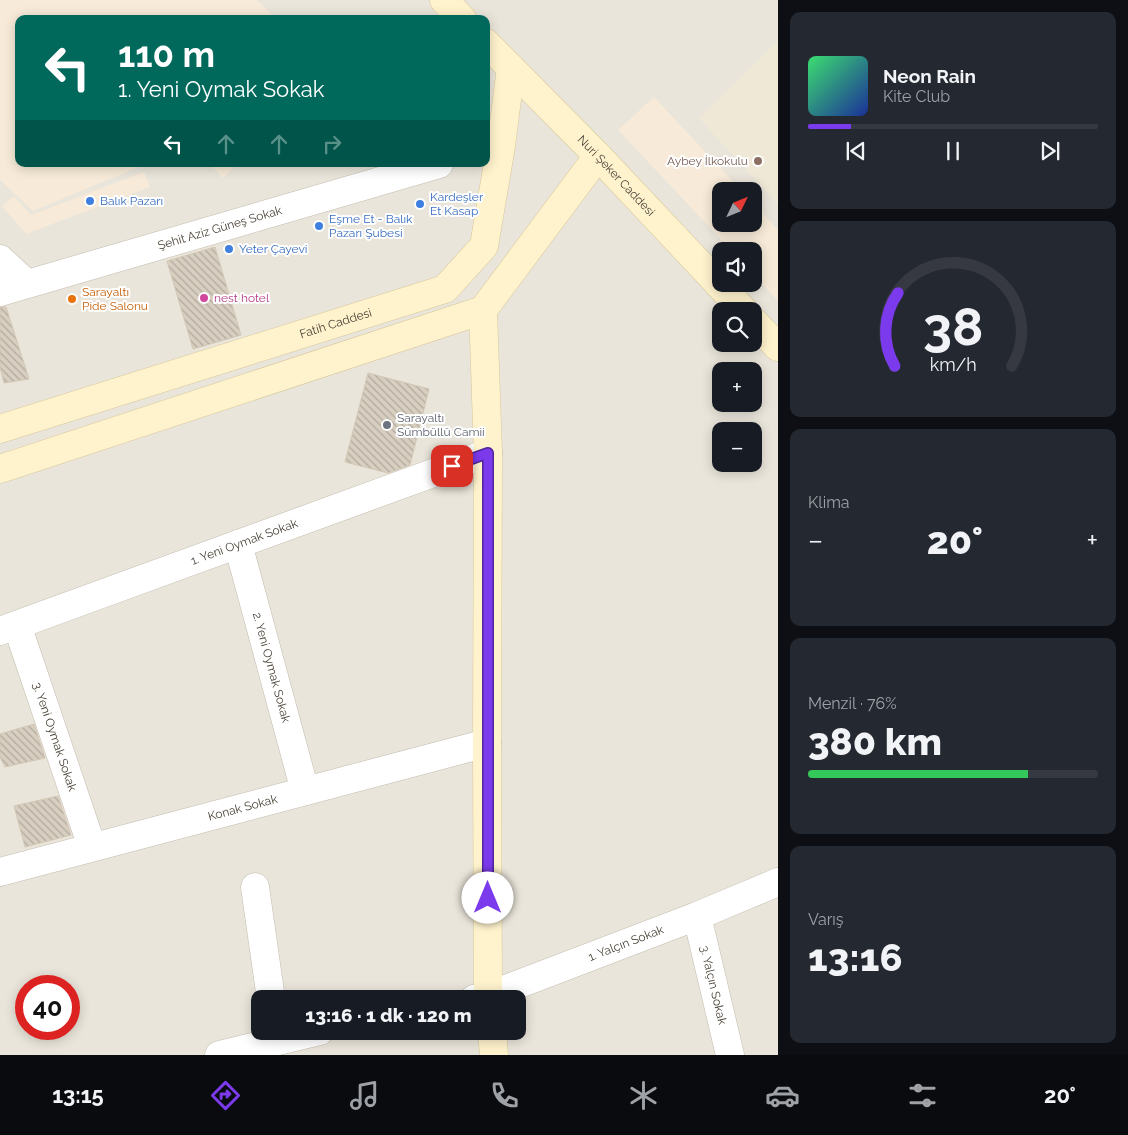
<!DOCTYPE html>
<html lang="tr">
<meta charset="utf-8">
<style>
:root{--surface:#171b24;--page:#242831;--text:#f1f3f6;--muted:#9ea1a6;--line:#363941;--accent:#7c3aed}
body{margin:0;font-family:Raleway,sans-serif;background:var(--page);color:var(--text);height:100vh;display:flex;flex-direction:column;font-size:19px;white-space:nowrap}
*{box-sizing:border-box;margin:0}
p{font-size:16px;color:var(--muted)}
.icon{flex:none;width:28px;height:28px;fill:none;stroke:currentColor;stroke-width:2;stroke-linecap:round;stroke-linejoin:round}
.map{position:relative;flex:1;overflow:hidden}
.side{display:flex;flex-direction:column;gap:12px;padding:12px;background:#0d0f14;width:350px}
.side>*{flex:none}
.top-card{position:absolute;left:15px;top:15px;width:475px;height:152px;border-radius:10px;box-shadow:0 2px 12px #0003;background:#00695c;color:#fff;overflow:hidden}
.needle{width:32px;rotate:47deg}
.fabs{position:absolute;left:712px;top:182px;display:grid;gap:10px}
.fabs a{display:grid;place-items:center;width:50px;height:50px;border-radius:10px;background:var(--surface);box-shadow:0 2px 12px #0003;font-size:25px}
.speed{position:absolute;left:15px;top:975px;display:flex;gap:10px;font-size:25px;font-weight:700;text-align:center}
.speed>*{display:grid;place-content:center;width:65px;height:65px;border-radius:50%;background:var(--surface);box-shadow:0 2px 12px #0003;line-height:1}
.speed .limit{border:8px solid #d22;background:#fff;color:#111}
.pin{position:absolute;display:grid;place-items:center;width:42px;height:42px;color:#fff;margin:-21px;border-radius:10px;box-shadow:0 2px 8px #0006}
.me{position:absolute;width:55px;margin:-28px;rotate:0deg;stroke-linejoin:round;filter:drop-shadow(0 0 4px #0008)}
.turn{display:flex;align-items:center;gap:18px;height:105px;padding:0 20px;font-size:22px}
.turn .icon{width:65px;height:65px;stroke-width:2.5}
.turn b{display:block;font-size:35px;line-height:42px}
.lanes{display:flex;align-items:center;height:48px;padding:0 20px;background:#0003;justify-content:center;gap:25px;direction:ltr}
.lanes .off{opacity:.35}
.big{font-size:38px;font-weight:800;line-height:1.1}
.side .card{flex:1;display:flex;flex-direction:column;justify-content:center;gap:8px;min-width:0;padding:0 18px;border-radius:10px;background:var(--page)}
.side .dial{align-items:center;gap:0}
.dial svg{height:130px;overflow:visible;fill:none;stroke:var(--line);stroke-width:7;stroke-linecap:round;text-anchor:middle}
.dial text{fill:var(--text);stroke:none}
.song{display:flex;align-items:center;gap:15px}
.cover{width:60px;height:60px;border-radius:8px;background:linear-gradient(135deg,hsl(140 70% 55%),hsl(230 70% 35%))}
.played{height:5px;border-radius:2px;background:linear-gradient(90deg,var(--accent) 15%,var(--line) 15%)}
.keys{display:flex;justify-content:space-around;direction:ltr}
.heat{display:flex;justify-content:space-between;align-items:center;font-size:28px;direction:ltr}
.charge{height:8px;border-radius:4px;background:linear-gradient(90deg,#34c759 76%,var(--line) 0)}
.trip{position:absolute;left:251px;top:990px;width:275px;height:50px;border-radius:10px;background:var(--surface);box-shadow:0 2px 12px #0003;font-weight:800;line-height:50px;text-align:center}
.dock{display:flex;height:80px;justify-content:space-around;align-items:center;background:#090b0e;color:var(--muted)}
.dock .icon{width:35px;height:35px}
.dock .current{color:var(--accent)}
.dock b{font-size:22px;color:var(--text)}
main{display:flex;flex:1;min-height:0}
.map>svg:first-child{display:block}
.residential{fill:#eae5da;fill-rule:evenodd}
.commercial{fill:#f7ead8}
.education{fill:#efe8d6}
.building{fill:url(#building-back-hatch);stroke:#d3c7b4}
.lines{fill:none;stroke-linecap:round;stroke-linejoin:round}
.street-casing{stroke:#c2bbae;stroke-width:29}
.secondary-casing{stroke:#d6c79b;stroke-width:29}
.street{stroke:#fff;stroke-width:28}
.secondary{stroke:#fff3cd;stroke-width:28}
.route-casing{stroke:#51269a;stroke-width:12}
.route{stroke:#7c3aed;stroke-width:9}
.education-dot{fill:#8d6e63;stroke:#fff;stroke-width:2}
.shop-dot{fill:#3f7fe0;stroke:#fff;stroke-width:2}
.hotel-dot{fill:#d1479c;stroke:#fff;stroke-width:2}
.food-dot{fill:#e8710a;stroke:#fff;stroke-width:2}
.worship-dot{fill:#6b7280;stroke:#fff;stroke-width:2}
.labels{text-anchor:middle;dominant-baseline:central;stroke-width:4;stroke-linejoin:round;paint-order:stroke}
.education-label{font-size:12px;fill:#785e54;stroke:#fff;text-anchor:end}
.street-label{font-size:12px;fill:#4b4439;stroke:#fff}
.shop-label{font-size:12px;fill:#366cbe;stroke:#fff;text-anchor:start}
.food-label{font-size:12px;fill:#c56008;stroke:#fff;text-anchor:start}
.hotel-label{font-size:12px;fill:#b23c85;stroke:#fff;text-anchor:start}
.worship-label{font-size:12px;fill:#5b616d;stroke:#fff;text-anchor:start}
</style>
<main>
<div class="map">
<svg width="778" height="1055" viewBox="0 0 778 1055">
<defs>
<pattern id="building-back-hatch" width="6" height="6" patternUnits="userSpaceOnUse" patternTransform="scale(1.25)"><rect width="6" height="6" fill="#d8cfc1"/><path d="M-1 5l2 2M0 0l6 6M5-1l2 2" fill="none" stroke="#b1aa9e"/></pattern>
</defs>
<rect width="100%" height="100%" fill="#f6f3ec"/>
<path class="residential" d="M0 0H778V1055H0ZM19 19H486V164H19ZM721 191H754V224H721ZM721 251H754V284H721ZM721 311H754V344H721ZM721 371H754V404H721ZM721 431H754V464H721ZM26 986H69V1029H26ZM260 999H518V1031H260Z"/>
<g class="commercial">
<polygon points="0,0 257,0 276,19 19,19 19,164 146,164 33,211 0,180"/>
<polygon points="654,97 742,191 721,191 721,224 754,224 754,204 778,230 778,301 754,275 754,251 732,251 618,130"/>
<polygon points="210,164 237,164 223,178"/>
<polygon points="144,172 150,187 26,234 2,206 14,196 31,215"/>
</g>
<polygon class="education" points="778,41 778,204 699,118"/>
<g class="building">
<polygon points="215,247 241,335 193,349 167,261"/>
<polygon points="0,307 6,307 29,379 4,383 0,367"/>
<polygon points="368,373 429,389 410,465 388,473 345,462"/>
<polygon points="34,724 45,758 5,767 0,757 0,734"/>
<polygon points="58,796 71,835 25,847 14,806"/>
</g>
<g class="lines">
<g class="street-casing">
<g id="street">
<polyline points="0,259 27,284"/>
<path id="s1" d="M0 292 439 164"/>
<path id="s2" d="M238 544 305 791"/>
<path id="s3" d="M17 625 92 847"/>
<path id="s4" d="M0 631 488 453"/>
<path id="s5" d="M0 872 487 743"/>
<polyline points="255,887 271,999"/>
<path id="s6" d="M697 916 730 1055"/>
<path id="s7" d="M474 999 488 996 697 916 778 882"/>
<polyline points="219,1055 320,1031"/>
</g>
</g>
<g class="secondary-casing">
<g id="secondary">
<polyline points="444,0 462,19"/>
<path id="s8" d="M486 43 598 156 744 311"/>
<polyline points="483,310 488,453 487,743 488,999"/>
<polyline points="754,322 778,347"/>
<path id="s9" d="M0 429 445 289 484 246 501 146 511 68"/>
<polyline points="0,469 483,310 598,156"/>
<polyline points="492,1031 494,1055"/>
</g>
</g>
<use href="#street" class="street"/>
<use href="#secondary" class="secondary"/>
</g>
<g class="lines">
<g class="route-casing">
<polyline id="route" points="452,466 488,453 488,898"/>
</g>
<use href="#route" class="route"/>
</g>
<circle class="education-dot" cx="758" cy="161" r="5"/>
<g class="shop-dot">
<circle cx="90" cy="201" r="5"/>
<circle cx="420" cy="204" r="5"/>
<circle cx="319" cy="226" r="5"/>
<circle cx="229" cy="249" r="5"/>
</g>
<circle class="hotel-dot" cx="204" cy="298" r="5"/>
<circle class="food-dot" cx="72" cy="299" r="5"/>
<circle class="worship-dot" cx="387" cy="425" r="5"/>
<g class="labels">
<g class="education-label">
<text x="748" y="161">Aybey İlkokulu</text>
</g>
<g class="street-label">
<text stroke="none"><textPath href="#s8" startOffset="186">Nuri Şeker Caddesi</textPath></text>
<text stroke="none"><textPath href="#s1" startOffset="229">Şehit Aziz Güneş Sokak</textPath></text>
<text stroke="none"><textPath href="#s9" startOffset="352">Fatih Caddesi</textPath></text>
<text stroke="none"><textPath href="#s4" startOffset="260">1. Yeni Oymak Sokak</textPath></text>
<text stroke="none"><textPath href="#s2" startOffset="128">2. Yeni Oymak Sokak</textPath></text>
<text stroke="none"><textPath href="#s3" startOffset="118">3. Yeni Oymak Sokak</textPath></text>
<text stroke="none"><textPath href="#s5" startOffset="251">Konak Sokak</textPath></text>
<text stroke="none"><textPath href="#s7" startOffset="162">1. Yalçın Sokak</textPath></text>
<text stroke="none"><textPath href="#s6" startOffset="71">3. Yalçın Sokak</textPath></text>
</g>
<g class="shop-label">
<text x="430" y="197">Kardeşler<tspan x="430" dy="14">Et Kasap</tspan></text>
<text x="100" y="201">Balık Pazarı</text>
<text x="329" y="219">Eşme Et - Balık<tspan x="329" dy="14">Pazarı Şubesi</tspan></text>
<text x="239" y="249">Yeter Çayevi</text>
</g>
<g class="food-label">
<text x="82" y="292">Sarayaltı<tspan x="82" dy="14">Pide Salonu</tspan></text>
</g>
<g class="hotel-label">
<text x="214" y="298">nest hotel</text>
</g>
<g class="worship-label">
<text x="397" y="418">Sarayaltı<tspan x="397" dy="14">Sümbüllü Camii</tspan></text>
</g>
</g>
</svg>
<div class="fabs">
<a><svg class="needle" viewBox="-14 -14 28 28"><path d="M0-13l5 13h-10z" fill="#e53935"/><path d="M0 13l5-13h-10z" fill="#9ea1a6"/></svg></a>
<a><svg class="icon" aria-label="sound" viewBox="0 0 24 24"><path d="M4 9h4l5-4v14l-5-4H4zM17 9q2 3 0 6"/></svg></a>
<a><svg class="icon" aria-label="search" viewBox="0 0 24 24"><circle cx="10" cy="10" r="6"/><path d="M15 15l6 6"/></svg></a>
<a>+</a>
<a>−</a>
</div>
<div class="speed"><div class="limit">40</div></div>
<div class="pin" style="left:452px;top:466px;background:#d93025"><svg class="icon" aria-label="arrive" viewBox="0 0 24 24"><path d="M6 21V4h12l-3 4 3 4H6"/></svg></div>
<svg class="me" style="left:488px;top:898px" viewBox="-20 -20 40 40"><circle r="19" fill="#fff"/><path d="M0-13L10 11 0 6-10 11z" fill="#7c3aed"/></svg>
<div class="trip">13:16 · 1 dk · 120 m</div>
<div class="top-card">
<div class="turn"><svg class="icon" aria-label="left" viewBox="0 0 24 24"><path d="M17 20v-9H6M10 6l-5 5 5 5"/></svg><div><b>110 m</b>1. Yeni Oymak Sokak</div></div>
<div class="lanes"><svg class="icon" aria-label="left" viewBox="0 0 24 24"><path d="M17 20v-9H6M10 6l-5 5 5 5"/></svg><svg class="icon off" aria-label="ahead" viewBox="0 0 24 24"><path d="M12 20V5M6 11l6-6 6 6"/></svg><svg class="icon off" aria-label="ahead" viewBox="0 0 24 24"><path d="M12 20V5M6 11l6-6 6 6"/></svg><svg class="icon off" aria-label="right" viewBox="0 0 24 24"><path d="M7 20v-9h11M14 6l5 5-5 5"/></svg></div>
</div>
</div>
<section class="side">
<div class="card">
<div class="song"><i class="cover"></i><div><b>Neon Rain</b><p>Kite Club</p></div></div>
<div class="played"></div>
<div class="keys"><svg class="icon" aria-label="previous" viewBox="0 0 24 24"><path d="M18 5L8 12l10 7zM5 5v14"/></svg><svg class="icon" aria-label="pause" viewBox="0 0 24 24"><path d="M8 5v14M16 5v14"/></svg><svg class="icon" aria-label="next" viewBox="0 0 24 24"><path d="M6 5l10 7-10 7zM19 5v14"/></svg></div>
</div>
<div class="card dial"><svg viewBox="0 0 100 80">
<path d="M14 69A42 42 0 1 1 86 69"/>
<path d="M14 69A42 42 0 0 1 16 24" stroke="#7c3aed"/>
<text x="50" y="56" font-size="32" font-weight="700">38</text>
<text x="50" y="72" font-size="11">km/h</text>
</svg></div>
<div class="card"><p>Klima</p>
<div class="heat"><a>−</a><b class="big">20°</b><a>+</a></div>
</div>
<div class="card"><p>Menzil · 76%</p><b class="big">380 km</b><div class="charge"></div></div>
<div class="card"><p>Varış</p><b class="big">13:16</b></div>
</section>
</main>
<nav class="dock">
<b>13:15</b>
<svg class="icon current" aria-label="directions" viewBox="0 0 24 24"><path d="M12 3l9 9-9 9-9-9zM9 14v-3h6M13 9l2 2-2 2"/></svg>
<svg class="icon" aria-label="music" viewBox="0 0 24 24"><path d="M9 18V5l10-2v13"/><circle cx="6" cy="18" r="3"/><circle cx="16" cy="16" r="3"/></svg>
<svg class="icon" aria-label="phone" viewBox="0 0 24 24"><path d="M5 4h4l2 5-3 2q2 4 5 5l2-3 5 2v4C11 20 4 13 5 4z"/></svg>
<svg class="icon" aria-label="climate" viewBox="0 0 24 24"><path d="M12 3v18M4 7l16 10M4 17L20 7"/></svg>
<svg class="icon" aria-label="car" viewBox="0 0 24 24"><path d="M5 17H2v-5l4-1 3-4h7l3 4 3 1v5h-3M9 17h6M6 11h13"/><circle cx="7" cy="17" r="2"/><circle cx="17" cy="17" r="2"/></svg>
<svg class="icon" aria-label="filters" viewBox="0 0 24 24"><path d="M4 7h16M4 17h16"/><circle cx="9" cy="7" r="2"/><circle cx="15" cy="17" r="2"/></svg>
<b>20°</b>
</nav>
